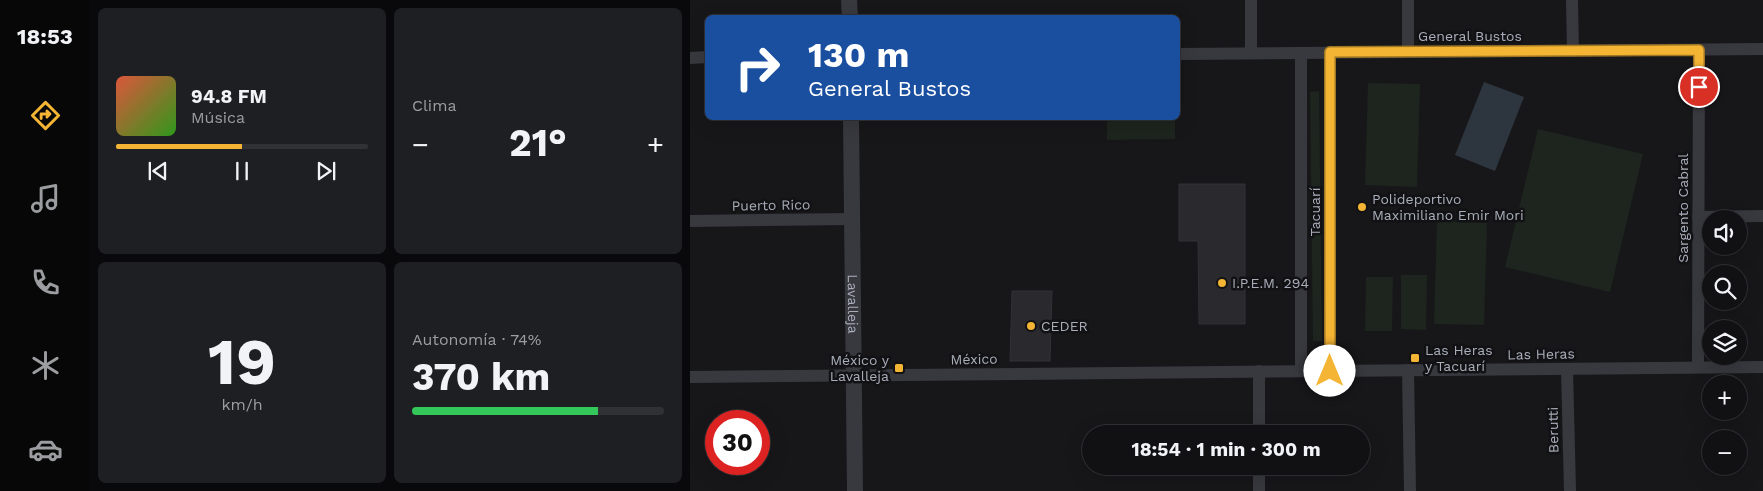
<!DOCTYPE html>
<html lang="es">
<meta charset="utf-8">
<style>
:root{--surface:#111114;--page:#1e1f22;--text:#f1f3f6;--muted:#9c9da0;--line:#303134;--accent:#f5b534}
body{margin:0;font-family:"Work Sans",sans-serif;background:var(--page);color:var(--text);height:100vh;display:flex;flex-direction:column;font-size:19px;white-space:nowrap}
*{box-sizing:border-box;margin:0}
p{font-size:16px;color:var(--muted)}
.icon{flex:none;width:28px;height:28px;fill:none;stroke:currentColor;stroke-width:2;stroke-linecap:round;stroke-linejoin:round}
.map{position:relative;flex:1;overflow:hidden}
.panel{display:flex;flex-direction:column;gap:8px;padding:8px;background:#09090b;width:600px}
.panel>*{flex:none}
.top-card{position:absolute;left:15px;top:15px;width:475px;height:105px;border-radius:8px;box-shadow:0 5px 20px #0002,0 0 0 1px var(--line);background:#1a4fa0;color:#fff;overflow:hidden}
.buttons{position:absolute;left:1012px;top:210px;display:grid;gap:10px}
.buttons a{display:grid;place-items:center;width:45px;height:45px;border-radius:50%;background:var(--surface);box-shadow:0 5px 20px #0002,0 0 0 1px var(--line);font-size:25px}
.speed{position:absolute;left:15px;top:410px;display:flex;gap:10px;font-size:25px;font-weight:700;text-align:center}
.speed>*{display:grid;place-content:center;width:65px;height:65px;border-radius:50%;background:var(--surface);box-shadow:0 5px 20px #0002,0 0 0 1px var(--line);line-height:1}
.speed .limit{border:8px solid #d22;background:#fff;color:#111}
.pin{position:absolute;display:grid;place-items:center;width:42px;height:42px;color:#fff;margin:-21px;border:2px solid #fff;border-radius:50%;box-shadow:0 1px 5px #0007}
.me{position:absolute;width:55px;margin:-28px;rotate:0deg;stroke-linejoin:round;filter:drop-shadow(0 0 4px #0008)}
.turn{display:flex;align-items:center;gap:18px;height:105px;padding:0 20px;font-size:22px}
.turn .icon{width:65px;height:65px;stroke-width:2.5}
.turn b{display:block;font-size:35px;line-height:42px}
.big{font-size:38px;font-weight:700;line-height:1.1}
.panel .card{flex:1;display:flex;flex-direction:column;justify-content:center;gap:8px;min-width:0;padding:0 18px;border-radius:8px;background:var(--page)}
.panel .dial{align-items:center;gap:0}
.dial b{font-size:65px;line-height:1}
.song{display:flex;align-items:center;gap:15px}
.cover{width:60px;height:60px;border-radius:8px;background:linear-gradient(135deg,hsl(10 70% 55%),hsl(110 70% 35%))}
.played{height:5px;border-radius:2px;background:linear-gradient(90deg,var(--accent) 50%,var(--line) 50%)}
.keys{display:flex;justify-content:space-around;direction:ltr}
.heat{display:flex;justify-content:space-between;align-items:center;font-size:28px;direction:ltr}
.charge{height:8px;border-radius:4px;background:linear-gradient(90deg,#34c759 74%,var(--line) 0)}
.panel .tiles{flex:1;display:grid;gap:8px;grid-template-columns:repeat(2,1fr)}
.trip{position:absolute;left:392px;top:425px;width:288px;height:50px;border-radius:25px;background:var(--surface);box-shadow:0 5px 20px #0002,0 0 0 1px var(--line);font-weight:700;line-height:50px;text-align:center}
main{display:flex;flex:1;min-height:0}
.menu{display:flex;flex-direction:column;width:90px;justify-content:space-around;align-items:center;background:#070708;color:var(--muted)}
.menu .icon{width:35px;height:35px}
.menu .current{color:var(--accent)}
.menu b{font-size:22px;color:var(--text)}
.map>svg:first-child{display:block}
.green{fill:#1d251e}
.water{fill:#2d363e}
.building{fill:#2a2a2e;stroke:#313136}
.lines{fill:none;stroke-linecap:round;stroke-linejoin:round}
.minor{stroke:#38393f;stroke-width:12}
.tertiary{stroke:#38393f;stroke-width:16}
.route-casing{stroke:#9f7622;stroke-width:12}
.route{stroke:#f5b534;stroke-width:9}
.poi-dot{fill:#f5b534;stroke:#121215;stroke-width:2}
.labels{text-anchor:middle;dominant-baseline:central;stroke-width:5;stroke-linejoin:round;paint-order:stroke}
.street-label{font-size:14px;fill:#a9aeba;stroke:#121215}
.poi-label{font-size:14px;fill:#a9aeba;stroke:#121215;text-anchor:start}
</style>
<main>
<nav class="menu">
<b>18:53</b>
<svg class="icon current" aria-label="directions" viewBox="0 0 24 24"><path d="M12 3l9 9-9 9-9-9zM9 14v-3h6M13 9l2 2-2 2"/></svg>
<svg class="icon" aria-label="music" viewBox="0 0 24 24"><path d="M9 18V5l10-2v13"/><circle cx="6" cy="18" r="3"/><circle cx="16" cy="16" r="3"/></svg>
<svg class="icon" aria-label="phone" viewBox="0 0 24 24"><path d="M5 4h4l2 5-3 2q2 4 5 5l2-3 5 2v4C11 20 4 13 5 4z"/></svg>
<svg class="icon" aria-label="climate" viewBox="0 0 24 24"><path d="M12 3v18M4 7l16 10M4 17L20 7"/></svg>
<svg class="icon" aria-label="car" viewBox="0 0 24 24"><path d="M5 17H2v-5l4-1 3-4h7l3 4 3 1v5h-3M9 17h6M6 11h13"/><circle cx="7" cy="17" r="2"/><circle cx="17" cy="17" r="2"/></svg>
</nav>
<section class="panel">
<div class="tiles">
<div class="card">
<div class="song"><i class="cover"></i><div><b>94.8 FM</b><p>Música</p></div></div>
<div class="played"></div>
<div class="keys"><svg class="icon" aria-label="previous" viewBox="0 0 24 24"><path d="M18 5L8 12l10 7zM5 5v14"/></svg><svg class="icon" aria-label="pause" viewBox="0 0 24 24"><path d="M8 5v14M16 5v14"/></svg><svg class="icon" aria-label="next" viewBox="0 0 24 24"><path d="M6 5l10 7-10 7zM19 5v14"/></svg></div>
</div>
<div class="card"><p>Clima</p>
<div class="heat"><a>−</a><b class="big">21°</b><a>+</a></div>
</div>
<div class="card dial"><b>19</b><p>km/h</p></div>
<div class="card"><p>Autonomía · 74%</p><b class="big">370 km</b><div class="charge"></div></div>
</div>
</section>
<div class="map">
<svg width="1073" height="491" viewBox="0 0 1073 491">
<rect width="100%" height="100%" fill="#17171a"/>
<g class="green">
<polygon points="678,83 730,84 727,187 675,185"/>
<polygon points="629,91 632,341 623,341 620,92"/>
<polygon points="417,118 485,118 485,139 417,140"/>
<polygon points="848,129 953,154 920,292 815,267"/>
<polygon points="747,221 797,223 794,325 744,324"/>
<polygon points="711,275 737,275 736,330 711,329"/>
<polygon points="676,277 703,277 702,331 675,331"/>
</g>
<polygon class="water" points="794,82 834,97 805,171 765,155"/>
<g class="building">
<polygon points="489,184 555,184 555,324 509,324 508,241 489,241"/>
<polygon points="322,291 362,291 360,361 320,361"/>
</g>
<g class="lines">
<g class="minor">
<polyline points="561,0 561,53"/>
<polyline points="718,0 718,52"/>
<polyline points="882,0 883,51"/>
<polyline points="640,52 640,371"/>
<polyline points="611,53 611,371"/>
<polyline points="488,54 1073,49"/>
<polyline points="0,58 18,57"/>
<polyline points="1008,217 1073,216"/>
<polyline points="0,221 162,219"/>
<polyline points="1008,367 1009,50"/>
<polyline points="877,369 880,491"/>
<polyline points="718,370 720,491"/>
<polyline points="569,371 569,434"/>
<polyline points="0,377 1073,367"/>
<polyline points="569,466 569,491"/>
</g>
<g class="tertiary">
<polyline points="159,0 160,18"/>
<path id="s1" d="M161 118 165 491"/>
</g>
</g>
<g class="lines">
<g class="route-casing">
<polyline id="route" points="640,371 640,52 1009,50 1009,87"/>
</g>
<use href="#route" class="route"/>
</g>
<g class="poi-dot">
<circle cx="672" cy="207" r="5"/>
<circle cx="532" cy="283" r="5"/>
<circle cx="341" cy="326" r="5"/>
<rect x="720" y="353" width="10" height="10" rx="2.5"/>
<rect x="204" y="363" width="10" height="10" rx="2.5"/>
</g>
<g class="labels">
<g class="street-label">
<text x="780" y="36">General Bustos</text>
<text transform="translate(81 205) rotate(-1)">Puerto Rico</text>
<text transform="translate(993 208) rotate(-90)">Sargento Cabral</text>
<text transform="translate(625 212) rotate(-90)">Tacuarí</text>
<text stroke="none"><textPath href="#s1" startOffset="186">Lavalleja</textPath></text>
<text transform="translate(851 354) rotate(-1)">Las Heras</text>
<text transform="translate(284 359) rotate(-1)">México</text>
<text transform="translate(863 430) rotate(-91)">Berutti</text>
</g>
<g class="poi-label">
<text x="682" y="199">Polideportivo<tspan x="682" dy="16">Maximiliano Emir Mori</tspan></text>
<text x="542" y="283">I.P.E.M. 294</text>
<text x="351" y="326">CEDER</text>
<text x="735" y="350">Las Heras<tspan x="735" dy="16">y Tacuarí</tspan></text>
<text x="199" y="360" text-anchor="end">México y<tspan x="199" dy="16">Lavalleja</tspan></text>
</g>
</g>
</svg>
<div class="buttons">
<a><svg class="icon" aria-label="sound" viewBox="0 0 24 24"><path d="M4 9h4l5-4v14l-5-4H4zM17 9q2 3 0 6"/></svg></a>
<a><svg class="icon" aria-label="search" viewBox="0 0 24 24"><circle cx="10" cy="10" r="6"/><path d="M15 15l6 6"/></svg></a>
<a><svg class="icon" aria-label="layers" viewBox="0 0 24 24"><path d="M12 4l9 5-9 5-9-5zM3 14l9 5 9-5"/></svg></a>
<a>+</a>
<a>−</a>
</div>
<div class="speed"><div class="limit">30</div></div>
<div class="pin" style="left:1009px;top:87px;background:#d93025"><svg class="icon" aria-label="arrive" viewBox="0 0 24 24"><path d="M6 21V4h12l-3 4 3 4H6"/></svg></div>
<svg class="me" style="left:640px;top:371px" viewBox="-20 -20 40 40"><circle r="19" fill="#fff"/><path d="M0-13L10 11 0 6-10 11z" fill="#f5b534"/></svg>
<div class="trip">18:54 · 1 min · 300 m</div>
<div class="top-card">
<div class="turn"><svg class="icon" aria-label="right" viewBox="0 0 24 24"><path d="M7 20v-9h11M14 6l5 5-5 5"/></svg><div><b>130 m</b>General Bustos</div></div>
</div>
</div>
</main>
